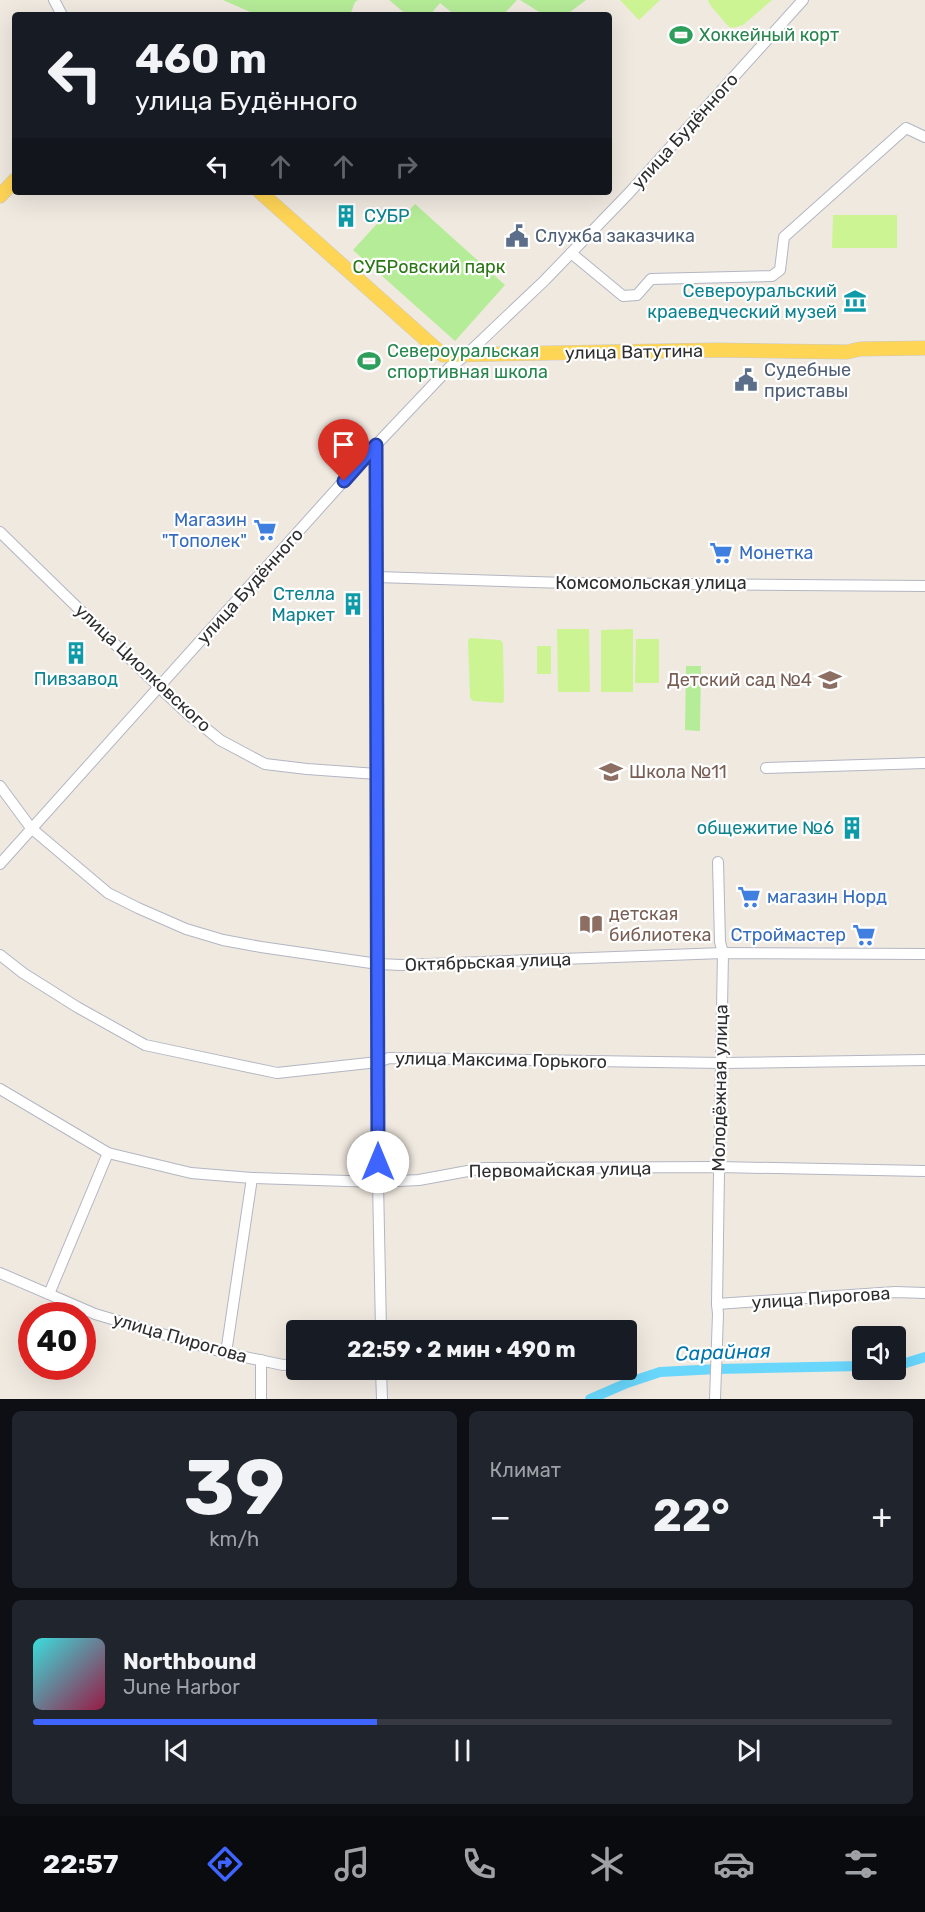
<!DOCTYPE html>
<html lang="ru">
<meta charset="utf-8">
<style>
:root{--surface:#171b24;--page:#20242c;--text:#f1f3f6;--muted:#9ea1a6;--line:#363941;--accent:#3e65ff}
body{margin:0;font-family:Rubik,sans-serif;background:var(--page);color:var(--text);height:100vh;display:flex;flex-direction:column;font-size:22px;white-space:nowrap}
*{box-sizing:border-box;margin:0}
p{font-size:20px;color:var(--muted)}
.icon{flex:none;width:33px;height:33px;fill:none;stroke:currentColor;stroke-width:2;stroke-linecap:round;stroke-linejoin:round}
.map{position:relative;height:1399px;overflow:hidden}
.side{display:flex;flex-direction:column;gap:12px;padding:12px;background:#0d0f14;flex:1}
.side>*{flex:none}
.hud{position:absolute;left:12px;top:12px;width:600px;height:183px;border-radius:6px;box-shadow:0 6px 24px #0002;background:#171b24;color:var(--text);overflow:hidden}
.tools{position:absolute;left:852px;top:1326px;display:grid;gap:12px}
.tools a{display:grid;place-items:center;width:54px;height:54px;border-radius:6px;background:var(--surface);box-shadow:0 6px 24px #0002;font-size:30px}
.speed{position:absolute;left:18px;top:1302px;display:flex;gap:12px;font-size:30px;font-weight:700;text-align:center}
.speed>*{display:grid;place-content:center;width:78px;height:78px;border-radius:50%;background:var(--surface);box-shadow:0 6px 24px #0002;line-height:1}
.speed .limit{border:9px solid #d22;background:#fff;color:#111}
.pin{position:absolute;display:grid;place-items:center;width:51px;height:51px;color:#fff;margin:-62px -26px;border-radius:50% 50% 50% 0;rotate:-45deg;box-shadow:0 0 6px #0007}
.pin .icon{rotate:45deg}
.me{position:absolute;width:66px;margin:-33px;rotate:0deg;stroke-linejoin:round;filter:drop-shadow(0 0 4px #0008)}
.turn{display:flex;align-items:center;gap:21px;height:126px;padding:0 24px;font-size:27px}
.turn .icon{width:78px;height:78px;stroke-width:2.5}
.turn b{display:block;font-size:42px;line-height:51px}
.lanes{display:flex;align-items:center;height:57px;padding:0 24px;background:#0003;justify-content:center;gap:30px;direction:ltr}
.lanes .off{opacity:.35}
.big{font-size:45px;font-weight:700;line-height:1.1}
.side .tile{flex:1;display:flex;flex-direction:column;justify-content:center;gap:9px;min-width:0;padding:0 21px;border-radius:9px;background:var(--page)}
.side .dial{align-items:center;gap:0}
.dial b{font-size:78px;line-height:1}
.song{display:flex;align-items:center;gap:18px}
.cover{width:72px;height:72px;border-radius:9px;background:linear-gradient(135deg,hsl(180 70% 55%),hsl(340 70% 35%))}
.played{height:6px;border-radius:3px;background:linear-gradient(90deg,var(--accent) 40%,var(--line) 40%)}
.keys{display:flex;justify-content:space-around;direction:ltr}
.heat{display:flex;justify-content:space-between;align-items:center;font-size:33px;direction:ltr}
.side .tiles{flex:1;display:grid;gap:12px;grid-template-columns:1fr 1fr}
.tile:last-child{grid-column:span 2}
.trip{position:absolute;left:286px;top:1320px;width:351px;height:60px;border-radius:6px;background:var(--surface);box-shadow:0 6px 24px #0002;font-weight:700;line-height:60px;text-align:center}
.tab-bar{display:flex;height:96px;justify-content:space-around;align-items:center;background:#090b0e;color:var(--muted)}
.tab-bar .icon{width:42px;height:42px}
.tab-bar .active{color:var(--accent)}
.tab-bar b{font-size:27px;color:var(--text)}
.map>svg:first-child{display:block}
.green{fill:#b5ec97}
.pitch{fill:#ccf492}
.lines{fill:none;stroke-linecap:round;stroke-linejoin:round}
.canal{stroke:#69d7fc;stroke-width:10}
.minor-casing{stroke:#b3b6c3;stroke-width:12}
.major-casing{stroke:#c9c9c9;stroke-width:15}
.minor{stroke:#fff;stroke-width:10}
.major{stroke:#ffd556;stroke-width:14}
.route-casing{stroke:#2842a6;stroke-width:15}
.route{stroke:#3e65ff;stroke-width:10}
.labels{text-anchor:middle;dominant-baseline:central;stroke-width:4.5;stroke-linejoin:round;paint-order:stroke}
.leisure-label{font-size:18px;fill:#27864d;stroke:#fff;text-anchor:start}
.street-label{font-size:18px;fill:#2e2e2e;stroke:#fff}
.culture-label{font-size:18px;fill:#0d838f;stroke:#fff;text-anchor:end}
.service-label{font-size:18px;fill:#4e5e75;stroke:#fff;text-anchor:start}
.park-label{font-size:18px;fill:#297613;stroke:#fff}
.shop-label{font-size:18px;fill:#366cbe;stroke:#fff;text-anchor:end}
.education-label{font-size:18px;fill:#785e54;stroke:#fff;text-anchor:start}
.water-label{font-size:20px;font-style:italic;fill:#0076b0;stroke:#fff}
</style>
<div class="map">
<svg width="925" height="1399" viewBox="0 0 925 1399">
<rect width="100%" height="100%" fill="#f0e9e0"/>
<g class="green">
<polygon points="223,0 358,0 355,2 350,15 257,15"/>
<polygon points="389,0 517,0 503,15 455,15 440,3 430,15 407,15"/>
<polygon points="520,0 586,0 566,15 544,15"/>
<polygon points="415,204 505,285 455,341 353,250 385,215 396,225"/>
<polygon points="686,666 701,666 700,731 685,730"/>
</g>
<g class="pitch">
<polygon points="620,0 660,0 639,20"/>
<polygon points="708,0 772,0 743,25 732,28 728,26 710,5"/>
<polygon points="833,215 897,215 897,248 832,248"/>
<polygon points="557,629 589,629 590,692 558,692"/>
<polygon points="633,629 633,692 601,692 601,630"/>
<polygon points="470,638 500,640 503,643 504,701 502,703 473,701 470,698 468,640"/>
<polygon points="636,639 659,639 659,683 635,683"/>
<rect x="537" y="646" width="14" height="28"/>
</g>
<g class="lines">
<g class="canal">
<polyline points="896,1366 925,1357"/>
<polyline points="590,1399 627,1383 660,1372 717,1369 862,1366"/>
</g>
<g class="minor-casing">
<g id="minor">
<polyline points="54,0 62,15"/>
<polyline points="571,253 623,296 637,295 651,279 772,276 780,270 784,237 906,128 925,137"/>
<polyline points="376,445 378,1182 381,1330"/>
<polyline points="0,532 159,687 188,714 220,740 265,764 307,769 377,774"/>
<polyline points="377,577 567,583 925,586"/>
<polyline points="766,768 925,763"/>
<polyline points="0,786 31,828 108,893 138,908 186,929 223,940 261,947 378,964 401,965 723,953 925,954"/>
<polyline points="0,864 376,445 450,367 465,356 545,280 629,193 803,0"/>
<polyline points="0,955 23,973 77,1007 145,1045 277,1073 378,1062 389,1058 722,1063 925,1060"/>
<polyline points="0,1089 108,1153 191,1173 252,1178 378,1182 419,1180 484,1168 718,1167 925,1171"/>
<polyline points="0,1273 95,1314 226,1353 283,1365 297,1364"/>
<polyline points="49,1294 108,1153"/>
<polyline points="717,1304 895,1292 925,1293"/>
<polyline points="226,1353 252,1178"/>
<polyline points="261,1360 261,1399"/>
<polyline points="381,1370 382,1399"/>
<path d="M715 1399 718 1314 717 1304C718 1187 722 1071 723 953L720 942 718 862"/>
</g>
</g>
<g class="major-casing">
<g id="major">
<polyline points="260,192 443,355 716,350 847,352 860,349 925,348"/>
<polyline points="0,196 15,180"/>
</g>
</g>
<use href="#minor" class="minor"/>
<use href="#major" class="major"/>
</g>
<g class="lines">
<g class="route-casing">
<polyline id="route" points="344,481 376,445 378,1162"/>
</g>
<use href="#route" class="route"/>
</g>
<defs>
<g id="stadium-bare" transform="scale(1.8)"><path d="M0-5a6.5 5 0 1 0 0 10a6.5 5 0 1 0 0-10ZM-3.5-1.8h7v3.6h-7Z" fill="#2e9e5b" stroke="#fff" stroke-width="2.5" paint-order="stroke"/></g>
<g id="building-bare" transform="scale(1.8)"><path d="M-4-6H4V6H1V3H-1V6H-4ZM-2.5-4.3h1.7v1.8h-1.7ZM.8-4.3h1.7v1.8H.8ZM-2.5-1h1.7V.8h-1.7ZM.8-1h1.7V.8H.8Z" fill="#0f9aa8" stroke="#fff" stroke-width="2.5" paint-order="stroke"/></g>
<g id="civic-bare" transform="scale(1.8)"><path d="M-.6-6.5H3V-4.5H.6V-3L4-1V1h2V6H-6V1h2V-1L-.6-3ZM-1.2 2.5V6h2.4V2.5Z" fill="#5c6f8a" stroke="#fff" stroke-width="2.5" paint-order="stroke"/></g>
<g id="museum-bare" transform="scale(1.8)"><path d="M0-6L6-3V-2H-6V-3ZM-5-1h2V3h-2ZM-1-1h2V3h-2ZM3-1h2V3H3ZM-6 4H6V6H-6Z" fill="#0f9aa8" stroke="#fff" stroke-width="2.5" paint-order="stroke"/></g>
<g id="supermarket-bare" transform="scale(1.8)"><path d="M-6-5.5h2.5l.6 2H6L4.5 2H-2.5L-4.4-4H-6ZM-1.5 3.2a1.3 1.3 0 1 0 .1 0ZM3 3.2a1.3 1.3 0 1 0 .1 0Z" fill="#3f7fe0" stroke="#fff" stroke-width="2.5" paint-order="stroke"/></g>
<g id="school-bare" transform="scale(1.8)"><path d="M0-5L7-2L0 1L-7-2ZM-4 1L0 2.5L4 1V4Q0 6-4 4Z" fill="#8d6e63" stroke="#fff" stroke-width="2.5" paint-order="stroke"/></g>
<g id="library-bare" transform="scale(1.8)"><path d="M-6-4Q-3-5.5-.7-3.5V5Q-3 3-6 4ZM6-4Q3-5.5 .7-3.5V5Q3 3 6 4Z" fill="#8d6e63" stroke="#fff" stroke-width="2.5" paint-order="stroke"/></g>
</defs>
<g fill-rule="evenodd">
<use href="#stadium-bare" x="681" y="35"/>
<use href="#building-bare" x="346" y="216"/>
<use href="#civic-bare" x="517" y="236"/>
<use href="#museum-bare" x="855" y="301"/>
<use href="#stadium-bare" x="369" y="361"/>
<use href="#civic-bare" x="746" y="380"/>
<use href="#supermarket-bare" x="265" y="530"/>
<use href="#supermarket-bare" x="721" y="553"/>
<use href="#building-bare" x="353" y="604"/>
<use href="#building-bare" x="76" y="653"/>
<use href="#school-bare" x="830" y="680"/>
<use href="#school-bare" x="611" y="772"/>
<use href="#building-bare" x="852" y="828"/>
<use href="#supermarket-bare" x="749" y="897"/>
<use href="#library-bare" x="591" y="924"/>
<use href="#supermarket-bare" x="864" y="935"/>
</g>
<g class="labels">
<g class="leisure-label">
<text x="699" y="35">Хоккейный корт</text>
<text x="387" y="351">Североуральская<tspan x="387" dy="21">спортивная школа</tspan></text>
</g>
<g class="street-label">
<text transform="translate(685 131) rotate(-48)">улица Будённого</text>
<text transform="translate(634 352) rotate(-1)">улица Ватутина</text>
<text x="651" y="583">Комсомольская улица</text>
<text transform="translate(250 586) rotate(-48)">улица Будённого</text>
<text transform="translate(143 668) rotate(43)">улица Циолковского</text>
<text transform="translate(488 962) rotate(-2)">Октябрьская улица</text>
<text transform="translate(501 1060) rotate(1)">улица Максима Горького</text>
<text transform="translate(720 1088) rotate(-89)">Молодёжная улица</text>
<text transform="translate(560 1170) rotate(-1)">Первомайская улица</text>
<text transform="translate(821 1298) rotate(-4)">улица Пирогова</text>
<text transform="translate(180 1338) rotate(16)">улица Пирогова</text>
</g>
<g class="culture-label">
<text x="364" y="216" text-anchor="start">СУБР</text>
<text x="837" y="291">Североуральский<tspan x="837" dy="21">краеведческий музей</tspan></text>
<text x="335" y="594">Стелла<tspan x="335" dy="21">Маркет</tspan></text>
<text x="76" y="679" text-anchor="middle">Пивзавод</text>
<text x="834" y="828">общежитие №6</text>
</g>
<g class="service-label">
<text x="535" y="236">Служба заказчика</text>
<text x="764" y="370">Судебные<tspan x="764" dy="21">приставы</tspan></text>
</g>
<g class="park-label">
<text x="429" y="267">СУБРовский парк</text>
</g>
<g class="shop-label">
<text x="247" y="520">Магазин<tspan x="247" dy="21">"Тополек"</tspan></text>
<text x="739" y="553" text-anchor="start">Монетка</text>
<text x="767" y="897" text-anchor="start">магазин Норд</text>
<text x="846" y="935">Строймастер</text>
</g>
<g class="education-label">
<text x="812" y="680" text-anchor="end">Детский сад №4</text>
<text x="629" y="772">Школа №11</text>
<text x="609" y="914">детская<tspan x="609" dy="21">библиотека</tspan></text>
</g>
<g class="water-label">
<text transform="translate(723 1352) rotate(-2)">Сарайная</text>
</g>
</g>
</svg>
<div class="tools">
<a><svg class="icon" aria-label="sound" viewBox="0 0 24 24"><path d="M4 9h4l5-4v14l-5-4H4zM17 9q2 3 0 6"/></svg></a>
</div>
<div class="speed"><div class="limit">40</div></div>
<div class="pin" style="left:344px;top:481px;background:#d93025"><svg class="icon" aria-label="arrive" viewBox="0 0 24 24"><path d="M6 21V4h12l-3 4 3 4H6"/></svg></div>
<svg class="me" style="left:378px;top:1162px" viewBox="-20 -20 40 40"><circle r="19" fill="#fff"/><path d="M0-13L10 11 0 6-10 11z" fill="#3e65ff"/></svg>
<div class="trip">22:59 · 2 мин · 490 m</div>
<div class="hud">
<div class="turn"><svg class="icon" aria-label="left" viewBox="0 0 24 24"><path d="M17 20v-9H6M10 6l-5 5 5 5"/></svg><div><b>460 m</b>улица Будённого</div></div>
<div class="lanes"><svg class="icon" aria-label="left" viewBox="0 0 24 24"><path d="M17 20v-9H6M10 6l-5 5 5 5"/></svg><svg class="icon off" aria-label="ahead" viewBox="0 0 24 24"><path d="M12 20V5M6 11l6-6 6 6"/></svg><svg class="icon off" aria-label="ahead" viewBox="0 0 24 24"><path d="M12 20V5M6 11l6-6 6 6"/></svg><svg class="icon off" aria-label="right" viewBox="0 0 24 24"><path d="M7 20v-9h11M14 6l5 5-5 5"/></svg></div>
</div>
</div>
<section class="side">
<div class="tiles">
<div class="tile dial"><b>39</b><p>km/h</p></div>
<div class="tile"><p>Климат</p>
<div class="heat"><a>−</a><b class="big">22°</b><a>+</a></div>
</div>
<div class="tile">
<div class="song"><i class="cover"></i><div><b>Northbound</b><p>June Harbor</p></div></div>
<div class="played"></div>
<div class="keys"><svg class="icon" aria-label="previous" viewBox="0 0 24 24"><path d="M18 5L8 12l10 7zM5 5v14"/></svg><svg class="icon" aria-label="pause" viewBox="0 0 24 24"><path d="M8 5v14M16 5v14"/></svg><svg class="icon" aria-label="next" viewBox="0 0 24 24"><path d="M6 5l10 7-10 7zM19 5v14"/></svg></div>
</div>
</div>
</section>
<nav class="tab-bar">
<b>22:57</b>
<svg class="icon active" aria-label="directions" viewBox="0 0 24 24"><path d="M12 3l9 9-9 9-9-9zM9 14v-3h6M13 9l2 2-2 2"/></svg>
<svg class="icon" aria-label="music" viewBox="0 0 24 24"><path d="M9 18V5l10-2v13"/><circle cx="6" cy="18" r="3"/><circle cx="16" cy="16" r="3"/></svg>
<svg class="icon" aria-label="phone" viewBox="0 0 24 24"><path d="M5 4h4l2 5-3 2q2 4 5 5l2-3 5 2v4C11 20 4 13 5 4z"/></svg>
<svg class="icon" aria-label="climate" viewBox="0 0 24 24"><path d="M12 3v18M4 7l16 10M4 17L20 7"/></svg>
<svg class="icon" aria-label="car" viewBox="0 0 24 24"><path d="M5 17H2v-5l4-1 3-4h7l3 4 3 1v5h-3M9 17h6M6 11h13"/><circle cx="7" cy="17" r="2"/><circle cx="17" cy="17" r="2"/></svg>
<svg class="icon" aria-label="filters" viewBox="0 0 24 24"><path d="M4 7h16M4 17h16"/><circle cx="9" cy="7" r="2"/><circle cx="15" cy="17" r="2"/></svg>
</nav>
